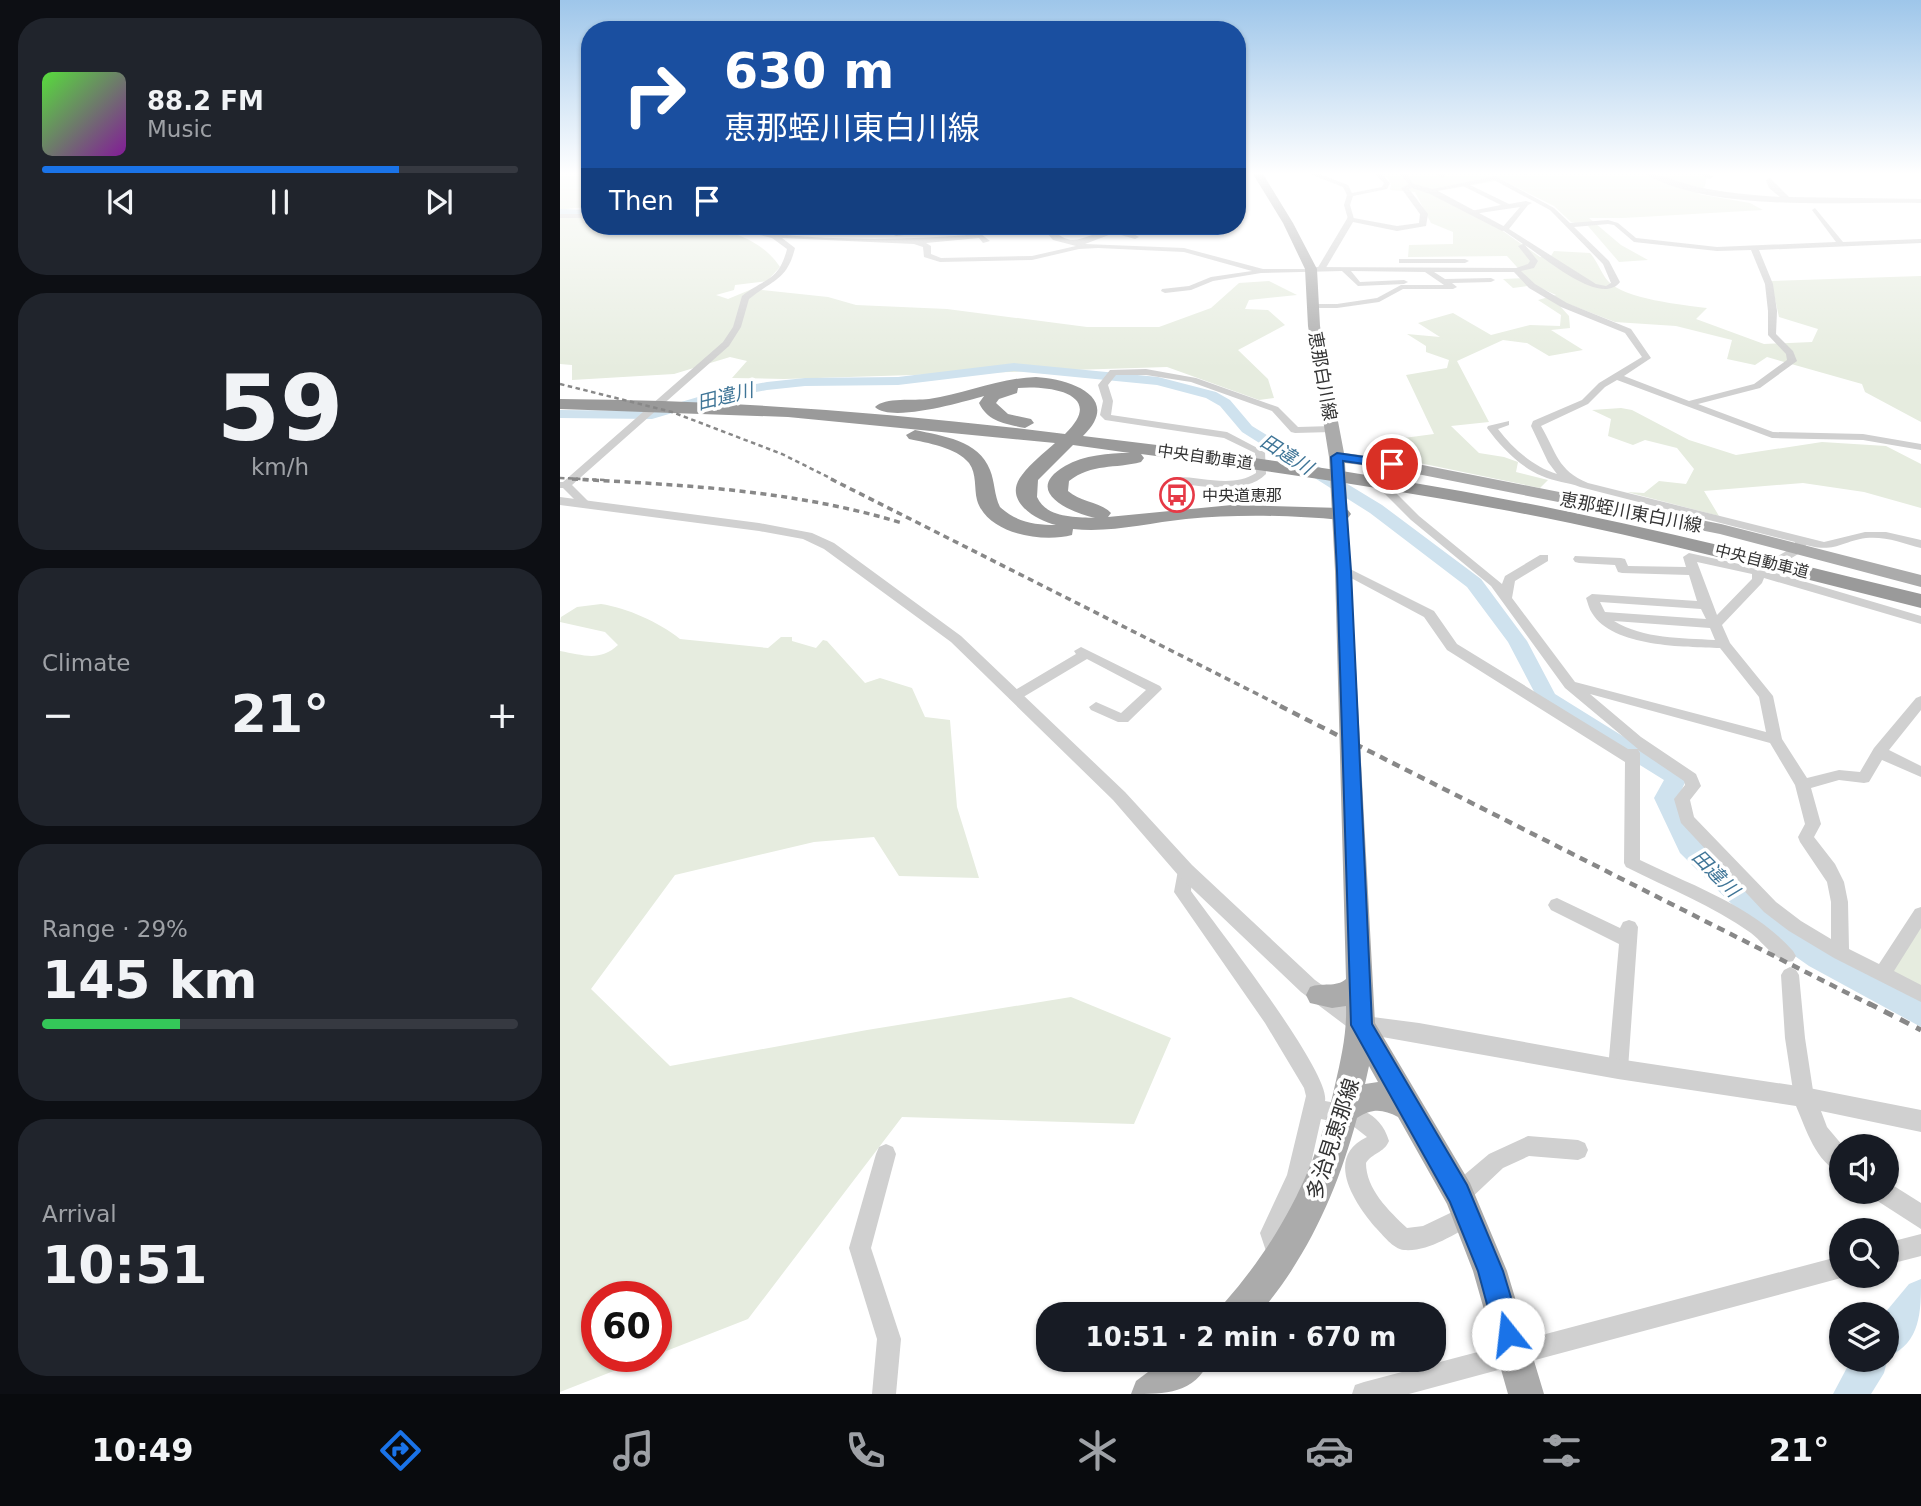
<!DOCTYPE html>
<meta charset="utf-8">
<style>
:root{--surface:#171b24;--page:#20242c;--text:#f1f3f6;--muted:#9ea1a6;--line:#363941;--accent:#1a73e8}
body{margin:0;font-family:"DejaVu Sans","Noto Sans JP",sans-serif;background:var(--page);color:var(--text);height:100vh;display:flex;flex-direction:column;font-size:26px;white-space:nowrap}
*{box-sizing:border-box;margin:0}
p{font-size:23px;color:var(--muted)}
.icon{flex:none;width:38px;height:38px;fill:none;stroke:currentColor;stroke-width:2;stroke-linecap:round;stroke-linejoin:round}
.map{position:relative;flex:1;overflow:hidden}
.panel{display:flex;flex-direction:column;gap:18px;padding:18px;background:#0d0f14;width:560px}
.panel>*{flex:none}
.hud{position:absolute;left:21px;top:21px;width:665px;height:214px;border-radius:28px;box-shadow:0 2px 5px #0004;background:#1a4fa0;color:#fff;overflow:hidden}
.controls{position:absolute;left:1269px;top:1134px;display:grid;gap:14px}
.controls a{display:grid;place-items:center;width:70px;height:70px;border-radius:50%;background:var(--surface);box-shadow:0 2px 5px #0004;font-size:35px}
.speed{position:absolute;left:21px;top:1281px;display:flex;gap:14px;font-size:35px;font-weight:700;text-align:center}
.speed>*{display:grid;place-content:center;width:91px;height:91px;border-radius:50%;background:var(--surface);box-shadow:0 2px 5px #0004;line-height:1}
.speed .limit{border:10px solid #d22;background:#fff;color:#111}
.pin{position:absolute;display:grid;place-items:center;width:60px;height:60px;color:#fff;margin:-30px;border:4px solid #fff;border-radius:50%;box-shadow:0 2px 7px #0007}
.me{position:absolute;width:77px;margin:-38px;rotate:344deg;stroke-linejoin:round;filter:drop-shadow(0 0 5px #0008)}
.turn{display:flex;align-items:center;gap:24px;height:147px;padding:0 28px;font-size:32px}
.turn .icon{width:91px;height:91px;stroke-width:2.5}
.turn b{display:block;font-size:49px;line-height:60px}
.then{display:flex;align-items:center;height:66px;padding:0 28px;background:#0003;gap:14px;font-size:26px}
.big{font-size:52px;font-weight:700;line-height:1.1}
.panel .widget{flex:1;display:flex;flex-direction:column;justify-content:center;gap:10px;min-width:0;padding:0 24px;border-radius:28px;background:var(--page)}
.panel .dial{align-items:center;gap:0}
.dial b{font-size:91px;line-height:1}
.song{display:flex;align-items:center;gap:21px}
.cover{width:84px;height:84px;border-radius:10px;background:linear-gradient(135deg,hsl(110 70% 55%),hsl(290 70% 35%))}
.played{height:7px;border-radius:4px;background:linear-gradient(90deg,var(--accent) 75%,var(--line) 75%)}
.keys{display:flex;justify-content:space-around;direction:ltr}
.heat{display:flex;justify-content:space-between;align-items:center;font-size:38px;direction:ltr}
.charge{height:10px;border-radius:5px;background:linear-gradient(90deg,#34c759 29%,var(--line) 0)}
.trip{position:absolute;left:476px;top:1302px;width:410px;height:70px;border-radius:28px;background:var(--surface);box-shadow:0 2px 5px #0004;font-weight:700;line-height:70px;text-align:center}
.menu{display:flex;height:112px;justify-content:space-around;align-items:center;background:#090b0e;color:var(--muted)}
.menu .icon{width:49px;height:49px}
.menu .current{color:var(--accent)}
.menu b{font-size:32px;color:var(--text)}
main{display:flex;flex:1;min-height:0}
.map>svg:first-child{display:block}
.green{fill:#e6ecdf}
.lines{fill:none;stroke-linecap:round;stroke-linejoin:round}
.river{fill:#cfe2ee;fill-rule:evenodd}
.minor{fill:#d0d0d0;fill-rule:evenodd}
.tertiary{fill:#d0d0d0;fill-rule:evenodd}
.primary{fill:#ababab;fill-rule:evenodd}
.motorway{fill:#9a9a9a;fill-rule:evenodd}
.rail-far3{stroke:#888;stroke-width:2.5;stroke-dasharray:4.5 3.5;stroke-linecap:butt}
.rail-far2{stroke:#888;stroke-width:3.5;stroke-dasharray:6 4.5;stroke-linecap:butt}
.rail-far1{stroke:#888;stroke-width:4.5;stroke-dasharray:8 6;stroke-linecap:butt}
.rail{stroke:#888;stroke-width:5;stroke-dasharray:10 8;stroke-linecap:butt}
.route{fill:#1a73e8;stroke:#114b97;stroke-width:2}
.labels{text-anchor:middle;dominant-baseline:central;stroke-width:7;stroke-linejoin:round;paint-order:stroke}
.far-street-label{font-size:16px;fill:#333;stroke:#fff}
.far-poi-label{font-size:16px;fill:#333;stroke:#fff;text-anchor:start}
.street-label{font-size:18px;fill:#333;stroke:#fff}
.water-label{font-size:19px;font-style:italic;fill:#3f7597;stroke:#fff}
.near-street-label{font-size:21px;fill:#333;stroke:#fff}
</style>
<main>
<section class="panel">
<div class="widget">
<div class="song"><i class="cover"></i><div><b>88.2 FM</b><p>Music</p></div></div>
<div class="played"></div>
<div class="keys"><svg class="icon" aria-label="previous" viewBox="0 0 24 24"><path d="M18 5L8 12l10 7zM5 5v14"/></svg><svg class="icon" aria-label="pause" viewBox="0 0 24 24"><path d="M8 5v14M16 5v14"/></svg><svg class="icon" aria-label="next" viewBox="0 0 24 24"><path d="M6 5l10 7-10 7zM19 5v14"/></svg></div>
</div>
<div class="widget dial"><b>59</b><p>km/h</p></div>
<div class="widget"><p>Climate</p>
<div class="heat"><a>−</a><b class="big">21°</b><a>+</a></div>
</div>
<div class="widget"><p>Range · 29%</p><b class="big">145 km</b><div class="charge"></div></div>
<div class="widget"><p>Arrival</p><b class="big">10:51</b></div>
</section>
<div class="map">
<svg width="1361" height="1394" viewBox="0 0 1361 1394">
<rect width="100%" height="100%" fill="#fff"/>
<g class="green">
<path d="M0 174H30V207L5 209 30 214V226C89 226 183 211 220 267L207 281 175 285 174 290 156 295 168 299 192 289 268 297 296 305 387 309 527 327H599L651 308 679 283 709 281 737 295 689 300 685 309 708 310 725 325 678 350 708 379 714 398 699 400 607 367 224 379 172 378 187 361 170 357 114 374 12 380V365L0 364Z"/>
<path d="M817 174H1147L1145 186 1138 194 1190 203 1203 210 1063 218H1029L1061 245 1088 260 1059 262 1028 226 1011 222 994 206 942 180 872 192 937 227 980 257 991 256 994 251 1030 253C1038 262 1042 275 1048 281 1064 299 1123 305 1147 308L1136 319 1204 344 1252 342 1258 329 1219 317 1211 281 1361 276V422L1305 392 1302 384 1207 357 1195 365 1167 359 1172 340 1116 326 1055 322 1011 305H999L1009 316 1010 328 991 330 1023 350 989 356 967 343 943 340 897 361 929 422 891 426 919 453 944 457 958 462 956 472 988 480 980 488 811 453 821 441 874 434 846 375 887 368 889 360 866 352V346L847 334 880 337 858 323 893 313 931 335 970 325 1000 326 1001 315 978 300 996 295 974 285 953 288 943 279 967 278 947 256 848 257 849 245 893 244V232L871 223 855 192 830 190 831 184 827 177Z"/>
<polygon points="1061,408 1072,410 1129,440 1176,455 1262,442 1326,446 1361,464 1361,508 1304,492 1243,483 1144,491 1159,516 1067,492 1084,493 1099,481 1126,484 1134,469 1117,448 1085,440 1073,445 1048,436 1051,419 1032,410"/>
<path d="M41 604C67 608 99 622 120 639L208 648 221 637H232V641L256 648 263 640 267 641 305 683 320 678 352 688 365 717 390 720 397 807 419 878 339 876 314 837 254 842 115 875 31 989 110 1066 307 1030 511 997 611 1038 574 1124 342 1117 188 1319 96 1355V1297H37V1356H92L0 1392V651C23 655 40 662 58 645L45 632 0 622 1 617 17 607Z"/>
<polygon points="1361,922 1361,990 1329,972"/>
</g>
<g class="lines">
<g class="river">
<polygon points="0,209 30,210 30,216 0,215"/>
<polygon points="454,363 598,377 656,392 670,400 692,426 822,505 921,579 967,641 995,694 1069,740 1110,760 1127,778 1118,798 1138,840 1217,917 1267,950 1361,1001 1361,1027 1249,966 1199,931 1120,853 1094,798 1104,780 980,703 948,642 907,587 810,513 682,432 660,406 646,398 597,385 454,371 338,385 245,386 207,390 160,399 92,419 0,418 0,410 91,411 158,391 207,382 245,378 338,377"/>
<path d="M1361 1279C1361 1312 1361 1342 1328 1357L1324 1373 1311 1394H1273L1291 1360H1326V1314H1324L1349 1284Z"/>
</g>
<g class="minor">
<polygon points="750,174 760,174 788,185 792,193 822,187 824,183 815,174 822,174 830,183 827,189 793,196 790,205 794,219 791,221 788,219 784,205 787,195 783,187"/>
<polygon points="840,174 847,174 854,186 850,186"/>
<polygon points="877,174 884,174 885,176 882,178"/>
<polygon points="1139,174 1148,174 1153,177 1150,179"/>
<path d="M935 176 994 208 1010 223 1048 220 1058 223 1076 238 1157 247 1276 242 1252 210 1255 208 1283 242 1361 239V243L1199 250 1213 284 1217 311 1216 334 1233 351 1237 361 1200 388 1138 404 1213 432 1303 434 1361 444V450L1303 440 1212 438 1057 380 1045 387 1028 404 981 426C997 453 997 470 1028 483L1264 542 1305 532H1326L1361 540V548C1343 543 1325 536 1306 538 1280 542 1275 553 1246 545L1244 549 1240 551 1234 547 1235 542 1020 487C1008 482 995 482 982 476 960 467 941 447 927 428L928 426 949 421V425L938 429C953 449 974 467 997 474L988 462 971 426 973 421 1022 400 1039 383 1082 357 1065 333 1001 307 969 288 954 272H874L885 279 931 278 935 280 931 282 892 283 897 287 893 289H843L819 302 777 308H753L749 306 750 304H777L817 298 841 285H884L865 272 791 271 800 282 844 280 848 282 844 284 798 286 782 271 701 273 653 281 631 290 605 293 601 291 602 289 629 286 651 277 692 271 624 252 538 248 519 249 472 260 380 262 364 257 363 247 354 244 222 238 235 248C227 281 212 280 189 299L181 327 169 346 12 485 29 502V506H21L3 488H0V482H3L163 342 173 327 182 296C205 278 219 281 227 249L212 238 162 226C180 226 197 232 215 234 283 241 353 240 421 234L430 241 423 243 419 238 366 243 371 246V254L381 258 472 256 516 246 493 240 481 226H489C513 252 523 234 551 230 559 228 572 233 579 237L575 239 554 233 525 244 624 248 703 269H747L751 267 956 268 968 264 970 261 958 246 963 244 941 229 960 207 913 214 911 211 941 205 903 186 871 192 868 190ZM934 180 990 210 1043 264 1051 283 1046 286 1036 284 949 229 968 205 972 203 966 201 949 204 910 185ZM1048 224 1054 225 1074 242 1157 251 1191 250 1205 284 1208 311V335L1226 354 1227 360 1194 384 1129 401 1064 376 1091 358 1071 329 1007 303 975 284 961 271 974 268 978 261 965 245C985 258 1041 307 1060 282L1049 261 1014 227Z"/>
<rect x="0" y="214" width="30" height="4"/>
<polygon points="380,227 377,231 336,236 332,234"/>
<polygon points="842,259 905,259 909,261 905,263 839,263 839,259"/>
<path d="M586 369 636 378 718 407 738 427 772 426 777 429 772 432 735 433 731 432 712 411 631 382 586 375H556L548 385 553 401 551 415 667 432 705 452 706 474C685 495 646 486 619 484L613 487H603V483C610 481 610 477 618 477 643 477 673 488 696 473L695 453 664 438 545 420 540 415 543 401 538 385 550 370Z"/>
<path d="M828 488 832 489 859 516 942 584 945 576 980 555H988V561L955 581 952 598 1015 682 1206 732 1199 697 1160 648C1126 647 1052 647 1032 613 1029 609 1028 603 1026 598L1032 594 1137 601 1129 575 1062 573 1058 572 1055 565 1019 563 1015 562 1013 559 1015 556 1061 558 1065 559 1068 566 1126 567 1123 557 1129 553 1202 569 1361 616V624L1204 578 1202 583 1162 625 1170 643 1213 696 1222 739 1247 778 1279 770 1300 772 1314 748 1356 698 1361 696V710L1329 750 1361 766V777L1322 760 1309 782 1304 783 1279 780 1251 788 1261 824 1254 837 1275 864 1284 882 1288 902 1289 949 1319 964 1355 909 1361 907V928L1334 971 1361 985V1002L1274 958 1229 931 1204 912 1121 823 1114 799 1125 785 1124 781 1078 750 1080 753V860C1133 886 1193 906 1233 951L1236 956 1233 961C1219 966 1203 942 1191 933 1153 906 1108 888 1066 867L1064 863 1065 762 887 650 864 617 778 571 784 567 788 568 874 611 897 644 1068 749H1078L1005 688 931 586 851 520 824 493 823 491ZM1137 562 1192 574V579L1157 615ZM1040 602 1141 609 1146 619 1045 612ZM1054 621 1150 628 1155 640C1121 638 1084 639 1054 621ZM1030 694 1210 743 1235 785 1245 824 1238 837 1240 842 1267 882 1271 902V939L1241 921 1216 902 1134 817 1130 800 1141 786 1136 774 1081 737Z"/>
<polygon points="521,647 600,686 602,689 568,722 558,722 531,710 529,707 536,702 561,713 586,690 527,659 460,699 450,699 448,696 450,693 516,654 514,651"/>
<path d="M625 864 631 865 633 870 631 891C653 922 771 1072 765 1101 794 1106 820 1110 829 1141 824 1153 812 1153 806 1163 806 1189 829 1211 847 1228L863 1226 907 1205 915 1208 918 1216 915 1224C893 1234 869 1252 844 1250 833 1249 823 1235 815 1227 794 1202 764 1157 807 1137L793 1126 761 1119 748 1177 722 1233 729 1255 726 1263 718 1266 710 1263 700 1233 727 1175 746 1096 744 1088 705 1023 614 892 619 865Z"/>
<polygon points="997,898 1060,928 1063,922 1069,920 1075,922 1078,927 1068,1069 1065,1075 1058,1078 1051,1075 1048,1069 1059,944 991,910 988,905 991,900"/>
<polygon points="1230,967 1236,970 1239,975 1245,1038 1254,1097 1251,1104 1244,1106 1237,1104 1234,1097 1225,1038 1221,975 1224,970"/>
<polygon points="968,1136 1018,1140 1025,1143 1028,1150 1025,1157 1018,1160 969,1156 943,1168 907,1202 899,1205 891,1202 888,1194 891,1186 929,1154"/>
<polygon points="326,1144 333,1147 336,1154 311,1248 341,1339 336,1394 312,1394 317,1339 289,1248 316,1154 319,1147"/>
<polygon points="1361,1234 1361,1256 1326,1265 1326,1243"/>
<polygon points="1281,1256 1281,1276 1287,1276 1281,1278 849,1394 792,1394 795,1385 804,1382"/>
</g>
<g class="tertiary">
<path d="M1085 174C1103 174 1120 183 1138 187 1165 193 1192 195 1220 197L1209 188 1206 180 1210 178 1229 197 1361 199V203C1283 201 1153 213 1085 174Z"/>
<polygon points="851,183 876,190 949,229 942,231 870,194 852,188 849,189 868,214 866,226 837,231 793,222 764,271 758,271 757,269 788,217 837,226 859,223 860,214 841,188"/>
<path d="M0 497 199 523 252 533 274 543 401 636 565 792 632 865 755 980 805 1016 859 1023 1058 1059 1244 1087 1361 1110V1132L1261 1111 1267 1127 1283 1146H1281V1173C1256 1163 1246 1129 1236 1106L1058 1079 794 1032 741 992 618 875 553 800 391 642 264 549 243 539 199 531 0 505Z"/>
<polygon points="1240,543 1247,547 1245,550 1203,575 1193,575 1191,572"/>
<polygon points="1326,1181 1361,1203 1361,1229 1316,1200 1312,1192 1326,1192"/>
</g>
<g class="primary">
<path d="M693 174H703L733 223 757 269 760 326 784 453 832 459 1161 524 1361 575V587L1160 534 832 469 785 463 815 1023 910 1183 947 1271 984 1394H948L913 1271 887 1204 838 1117C823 1109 812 1108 797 1118 778 1189 748 1257 699 1314H660L665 1302C721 1238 757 1168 775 1085 781 1059 787 1033 786 1006L772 1008 750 1003 746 995 750 987C762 982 776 988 786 979L775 571 769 457 748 326 745 269 723 223ZM809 1066 818 1082 805 1084Z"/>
<path d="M604 1360H650C634 1394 606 1394 571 1394L576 1381Z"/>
</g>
<path class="motorway" d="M476 377C510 379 563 397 523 436 686 455 849 479 1010 512 1128 536 1244 566 1361 594V608C1244 579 1128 548 1010 523 869 494 725 473 581 454L584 458 581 462C555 469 532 463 509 481L508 491C520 502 541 502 551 513L548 517 672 505 781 508 788 510 791 514 788 518 781 520C729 515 677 514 626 519 588 523 551 533 513 529L512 535C482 543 427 534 417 500 414 488 417 474 409 463 396 447 367 443 349 439L346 435 355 430C382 436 419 440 430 470 435 482 434 495 440 507 456 522 475 525 496 525 475 520 442 500 462 475 471 463 484 453 495 443L228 417 0 409V399C169 400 337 413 505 434 547 394 490 385 458 388L457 393 439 399 436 403 448 414 471 419 474 423 465 428C446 424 428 422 419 403L424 396C403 402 331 423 315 407 325 397 354 401 369 399 405 394 439 378 476 377ZM513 445 570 453C549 453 524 455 505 466 462 491 509 512 535 518 515 517 486 518 477 497L478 480Z"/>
<g class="rail-far3">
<polyline points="0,384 112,412 222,454 274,480"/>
<polyline points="0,478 45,480"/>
</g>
<g class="rail-far2">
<path d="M12 479C124 485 234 490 342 523"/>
<polyline points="271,479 723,707"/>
</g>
<polyline class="rail-far1" points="720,706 1311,1005"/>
<polyline class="rail" points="1308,1003 1361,1030"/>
</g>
<linearGradient id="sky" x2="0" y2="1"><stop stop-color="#9ec6ea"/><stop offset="0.47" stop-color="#fff"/><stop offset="1" stop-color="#fff" stop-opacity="0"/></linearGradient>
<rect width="1361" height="369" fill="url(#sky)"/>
<polygon class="route" points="777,453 832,461 838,464 832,468 783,461 791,571 812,1024 907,1185 943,1271 962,1334 958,1343 948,1347 939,1343 935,1334 918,1271 890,1202 791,1025 777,571 771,457"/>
<defs>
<g id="bus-ring" transform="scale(1.75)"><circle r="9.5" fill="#fff" stroke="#e63946" stroke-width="1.5"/><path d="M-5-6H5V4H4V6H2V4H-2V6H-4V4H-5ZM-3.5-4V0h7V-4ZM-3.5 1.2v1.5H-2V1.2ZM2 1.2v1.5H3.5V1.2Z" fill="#e63946"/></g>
</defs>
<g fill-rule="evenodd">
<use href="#bus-ring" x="617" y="495"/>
</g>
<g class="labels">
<g class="far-street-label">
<text transform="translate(645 457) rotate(8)">中央自動車道</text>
<text transform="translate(1202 561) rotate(14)">中央自動車道</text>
</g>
<g class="far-poi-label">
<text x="642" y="495">中央道恵那</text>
</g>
<g class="street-label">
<text transform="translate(763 376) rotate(80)">恵那白川線</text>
<text transform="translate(1071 512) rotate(11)">恵那蛭川東白川線</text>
</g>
<g class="water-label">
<text transform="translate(165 396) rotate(-14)">田違川</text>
<text transform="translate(727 454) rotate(32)">田違川</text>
<text transform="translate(1156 873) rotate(45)">田違川</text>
</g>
<g class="near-street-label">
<text transform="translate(773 1139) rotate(-72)">多治見恵那線</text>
</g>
</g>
</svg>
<div class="controls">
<a><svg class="icon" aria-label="sound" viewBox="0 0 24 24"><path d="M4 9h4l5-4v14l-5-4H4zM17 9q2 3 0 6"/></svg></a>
<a><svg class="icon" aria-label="search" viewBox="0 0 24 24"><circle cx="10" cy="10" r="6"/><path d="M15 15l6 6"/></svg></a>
<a><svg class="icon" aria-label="layers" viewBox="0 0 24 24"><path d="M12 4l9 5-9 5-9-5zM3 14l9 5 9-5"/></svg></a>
</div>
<div class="speed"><div class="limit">60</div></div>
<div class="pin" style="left:832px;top:464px;background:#d93025"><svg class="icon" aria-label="arrive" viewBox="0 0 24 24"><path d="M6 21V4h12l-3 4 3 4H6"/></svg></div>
<svg class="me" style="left:948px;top:1334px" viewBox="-20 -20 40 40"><circle r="19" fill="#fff"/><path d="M0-13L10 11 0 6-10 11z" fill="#1a73e8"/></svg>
<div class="trip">10:51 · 2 min · 670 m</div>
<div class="hud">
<div class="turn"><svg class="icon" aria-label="right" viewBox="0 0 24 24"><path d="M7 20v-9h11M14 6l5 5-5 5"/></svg><div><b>630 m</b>恵那蛭川東白川線</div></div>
<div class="then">Then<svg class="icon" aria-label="arrive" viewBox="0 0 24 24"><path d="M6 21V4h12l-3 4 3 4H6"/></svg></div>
</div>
</div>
</main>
<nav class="menu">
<b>10:49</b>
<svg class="icon current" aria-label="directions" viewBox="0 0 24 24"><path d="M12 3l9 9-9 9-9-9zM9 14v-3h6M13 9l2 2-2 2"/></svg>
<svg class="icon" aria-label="music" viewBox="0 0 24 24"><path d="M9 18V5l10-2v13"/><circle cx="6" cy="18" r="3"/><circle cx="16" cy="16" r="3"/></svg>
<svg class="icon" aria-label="phone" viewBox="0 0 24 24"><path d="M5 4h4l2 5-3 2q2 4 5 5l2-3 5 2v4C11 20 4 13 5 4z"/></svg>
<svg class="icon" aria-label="climate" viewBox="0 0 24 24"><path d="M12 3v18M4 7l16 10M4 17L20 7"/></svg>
<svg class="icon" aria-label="car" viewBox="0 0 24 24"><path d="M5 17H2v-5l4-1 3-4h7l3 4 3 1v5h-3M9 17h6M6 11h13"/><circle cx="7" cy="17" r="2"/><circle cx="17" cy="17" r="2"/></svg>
<svg class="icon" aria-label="filters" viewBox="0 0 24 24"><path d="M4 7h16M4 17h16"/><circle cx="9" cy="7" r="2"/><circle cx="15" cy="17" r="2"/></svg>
<b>21°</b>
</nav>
